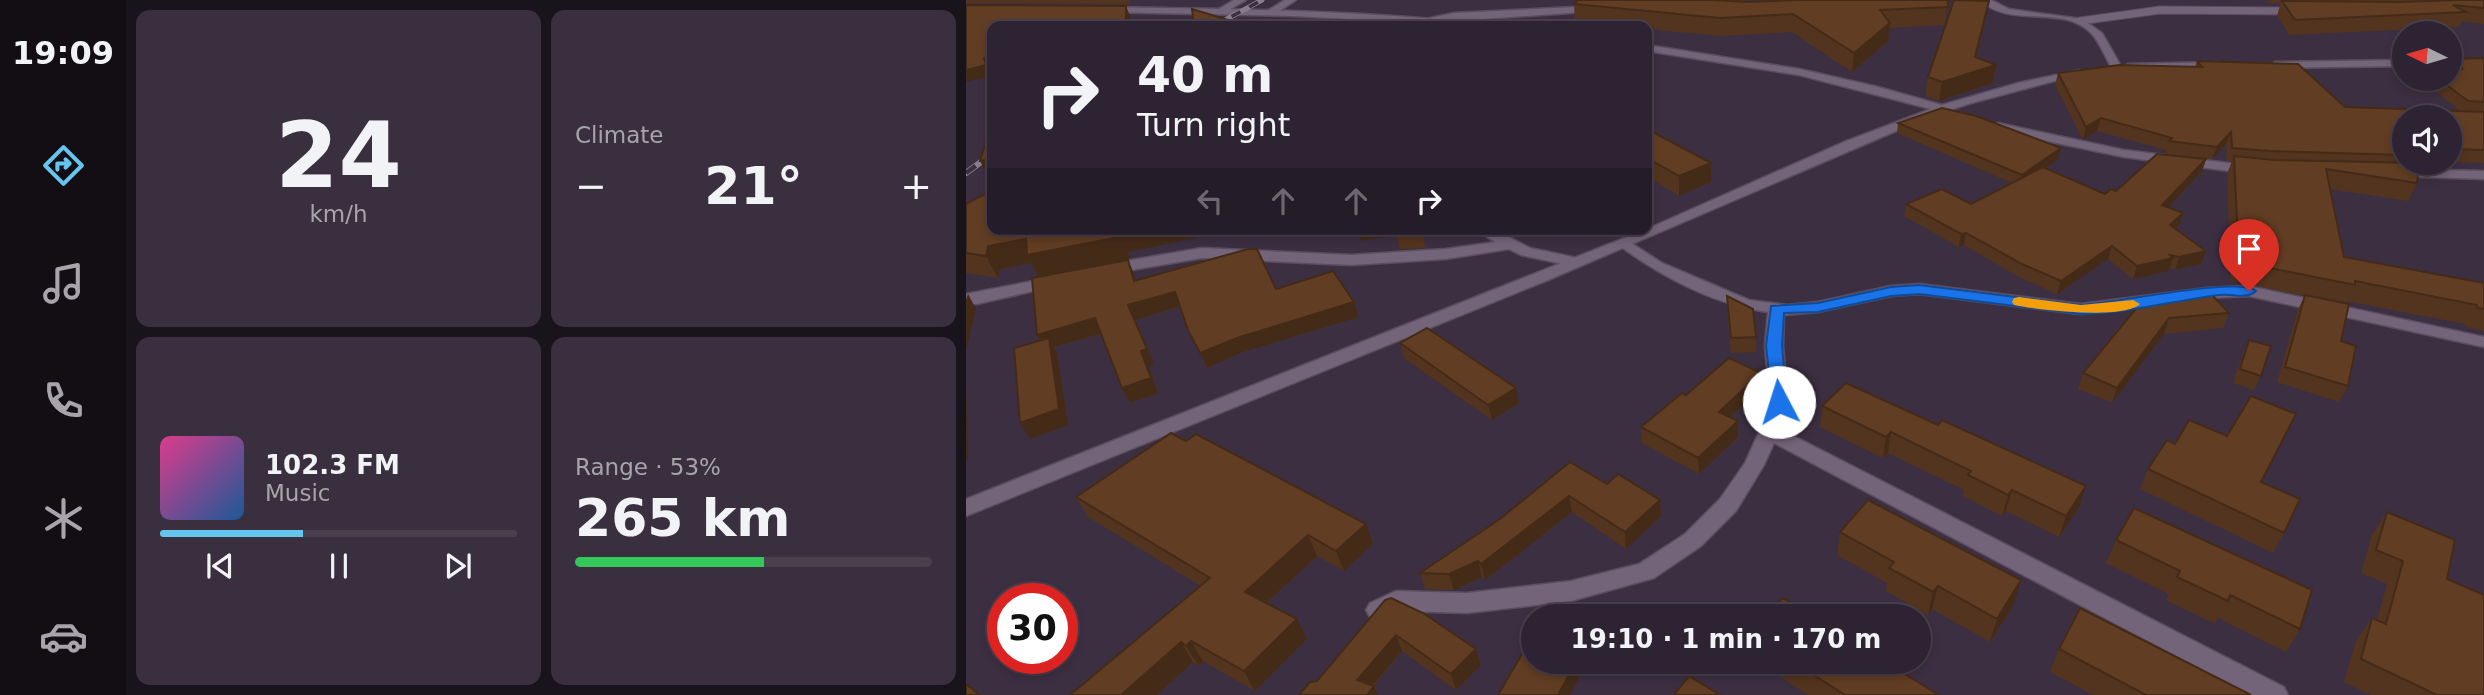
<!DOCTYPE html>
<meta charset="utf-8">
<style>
:root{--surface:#2e2332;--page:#3a2f3e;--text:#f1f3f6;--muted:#a7a4ac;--line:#49404d;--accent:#65c5ee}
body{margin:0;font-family:"DejaVu Sans",sans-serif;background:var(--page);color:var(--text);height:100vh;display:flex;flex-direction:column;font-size:26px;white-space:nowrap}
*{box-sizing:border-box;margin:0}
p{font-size:23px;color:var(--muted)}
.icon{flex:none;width:38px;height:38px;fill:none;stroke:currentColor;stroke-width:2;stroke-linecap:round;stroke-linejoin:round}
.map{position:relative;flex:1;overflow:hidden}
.side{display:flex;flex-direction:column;gap:10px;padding:10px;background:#19131c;width:840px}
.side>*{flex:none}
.top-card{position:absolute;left:21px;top:21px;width:665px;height:214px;border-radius:14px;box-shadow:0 4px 10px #0003,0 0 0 2px var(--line);background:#2e2332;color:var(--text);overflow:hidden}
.needle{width:46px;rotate:275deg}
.buttons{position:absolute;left:1426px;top:21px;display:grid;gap:14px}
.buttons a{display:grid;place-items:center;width:70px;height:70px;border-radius:50%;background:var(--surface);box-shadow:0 4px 10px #0003,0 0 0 2px var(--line);font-size:35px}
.speed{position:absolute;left:21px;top:583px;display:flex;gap:14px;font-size:35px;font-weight:700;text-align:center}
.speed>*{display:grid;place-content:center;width:91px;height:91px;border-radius:50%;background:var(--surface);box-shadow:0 4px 10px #0003,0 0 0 2px var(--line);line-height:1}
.speed .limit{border:10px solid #d22;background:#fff;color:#111}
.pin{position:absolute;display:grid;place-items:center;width:60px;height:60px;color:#fff;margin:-72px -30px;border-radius:50% 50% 50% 0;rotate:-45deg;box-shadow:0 0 7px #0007}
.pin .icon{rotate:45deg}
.me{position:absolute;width:77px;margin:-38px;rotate:355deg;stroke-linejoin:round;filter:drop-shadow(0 0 5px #0008)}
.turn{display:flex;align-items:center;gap:24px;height:147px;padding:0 35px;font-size:32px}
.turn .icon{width:91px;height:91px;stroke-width:2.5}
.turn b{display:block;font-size:49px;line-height:60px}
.lanes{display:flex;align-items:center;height:66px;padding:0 35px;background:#0003;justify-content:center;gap:35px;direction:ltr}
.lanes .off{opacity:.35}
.big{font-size:52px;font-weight:700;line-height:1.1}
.side .widget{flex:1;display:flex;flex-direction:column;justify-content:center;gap:10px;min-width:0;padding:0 24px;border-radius:14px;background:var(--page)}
.side .dial{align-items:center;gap:0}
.dial b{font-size:91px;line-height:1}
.song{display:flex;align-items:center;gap:21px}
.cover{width:84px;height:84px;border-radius:10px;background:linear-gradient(135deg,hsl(330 70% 55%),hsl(210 70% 35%))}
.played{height:7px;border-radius:4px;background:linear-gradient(90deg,var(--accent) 40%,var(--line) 40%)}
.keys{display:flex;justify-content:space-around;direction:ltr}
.heat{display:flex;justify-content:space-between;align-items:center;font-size:38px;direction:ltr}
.charge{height:10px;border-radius:5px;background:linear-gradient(90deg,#34c759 53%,var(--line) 0)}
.side .tiles{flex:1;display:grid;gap:10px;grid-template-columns:repeat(2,1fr)}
.trip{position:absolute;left:555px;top:604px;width:410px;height:70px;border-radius:35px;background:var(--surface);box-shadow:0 4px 10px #0003,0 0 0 2px var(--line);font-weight:700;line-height:70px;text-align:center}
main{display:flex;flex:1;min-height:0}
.tab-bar{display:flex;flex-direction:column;width:126px;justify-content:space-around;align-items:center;background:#120e14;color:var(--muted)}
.tab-bar .icon{width:49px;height:49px}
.tab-bar .active{color:var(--accent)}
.tab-bar b{font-size:32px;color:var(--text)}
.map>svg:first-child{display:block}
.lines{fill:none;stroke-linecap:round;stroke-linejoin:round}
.lane-casing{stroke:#594d5e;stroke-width:9}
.street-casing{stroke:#594d5e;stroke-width:3}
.secondary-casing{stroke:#594d5e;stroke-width:3}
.lane{stroke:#74647a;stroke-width:7}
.street{fill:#74647a;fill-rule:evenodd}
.secondary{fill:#74647a;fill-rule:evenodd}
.rail-far1-casing{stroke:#8a7e8e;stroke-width:5}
.rail-casing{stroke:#8a7e8e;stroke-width:6}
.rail-far1{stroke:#3d2f42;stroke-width:3.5;stroke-dasharray:10;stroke-linecap:butt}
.rail{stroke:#3d2f42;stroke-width:4.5;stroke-dasharray:12;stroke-linecap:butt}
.wall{fill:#53341e}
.shaded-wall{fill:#442b18}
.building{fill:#613d23;stroke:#442b18;stroke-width:2}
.route{fill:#1a73e8;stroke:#114b97;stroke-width:2}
.slow{fill:#f59e0b}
</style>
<main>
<nav class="tab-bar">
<b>19:09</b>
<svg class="icon active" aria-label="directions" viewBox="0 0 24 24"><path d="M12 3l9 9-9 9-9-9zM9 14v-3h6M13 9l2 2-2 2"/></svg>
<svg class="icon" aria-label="music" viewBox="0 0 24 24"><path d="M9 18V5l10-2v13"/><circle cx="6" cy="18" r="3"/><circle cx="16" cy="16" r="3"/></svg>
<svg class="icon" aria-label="phone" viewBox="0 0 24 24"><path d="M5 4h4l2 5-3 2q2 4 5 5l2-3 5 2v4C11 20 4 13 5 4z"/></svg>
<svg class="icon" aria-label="climate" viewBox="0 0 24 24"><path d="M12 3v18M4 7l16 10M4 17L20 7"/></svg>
<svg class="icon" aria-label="car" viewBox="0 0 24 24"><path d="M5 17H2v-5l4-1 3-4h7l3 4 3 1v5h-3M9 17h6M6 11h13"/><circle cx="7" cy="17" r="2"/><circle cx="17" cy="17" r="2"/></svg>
</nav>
<section class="side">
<div class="tiles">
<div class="widget dial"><b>24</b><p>km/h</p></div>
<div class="widget"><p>Climate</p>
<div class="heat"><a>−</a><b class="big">21°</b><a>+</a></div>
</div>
<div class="widget">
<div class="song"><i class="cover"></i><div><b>102.3 FM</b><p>Music</p></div></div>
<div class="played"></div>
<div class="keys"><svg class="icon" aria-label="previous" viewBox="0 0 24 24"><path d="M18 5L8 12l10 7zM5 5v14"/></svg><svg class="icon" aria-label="pause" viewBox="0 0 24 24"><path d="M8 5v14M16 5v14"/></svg><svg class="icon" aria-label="next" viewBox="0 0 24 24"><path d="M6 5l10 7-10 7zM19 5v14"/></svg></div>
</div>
<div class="widget"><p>Range · 53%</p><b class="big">265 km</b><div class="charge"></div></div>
</div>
</section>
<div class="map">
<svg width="1518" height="695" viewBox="0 0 1518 695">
<rect width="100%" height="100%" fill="#3d2f42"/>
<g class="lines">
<g class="lane-casing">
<polyline id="lane" points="1114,21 1194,10 1329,11"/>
</g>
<g class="street-casing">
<g id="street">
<polygon points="268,0 280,0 256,14 248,12"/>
<polygon points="319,0 330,0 307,15 301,15 301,11"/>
<path d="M1014 0H1025L1043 9 1116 19 1136 33 1156 68 1147 70C1139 58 1135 43 1124 32 1095 4 1044 29 1014 0Z"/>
<polygon points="629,6 634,9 632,11 460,23 455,20 488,13"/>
<polygon points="509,229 528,229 564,248 616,259 619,262 611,267 555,255 543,249 480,259 385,265 236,258 142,274 134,269 142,264 236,248 385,255 480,249 529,242"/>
<path d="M659 239 696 263 783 300 821 305 852 302 925 286 953 284 1115 304 1241 288 1283 286 1518 337V347L1283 296 1241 298 1115 314 953 294 925 296 852 312 818 315 817 346 822 402 814 429 1318 687 1322 695H1284L808 443 798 465 770 511 735 546 688 578 605 601 501 613 433 611 412 620 404 617 400 610 404 603 430 591 501 593 605 581 673 564 719 534 754 499 779 463 793 432 804 402 799 346 802 312C749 305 696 277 654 246L652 243Z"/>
<polygon points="88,277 96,282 94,285 11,304 0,304 0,294"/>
</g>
</g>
<g class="secondary-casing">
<g id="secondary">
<path d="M140 7C264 9 388 10 511 23L516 26 326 16 137 12 135 10Z"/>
<polygon points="681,45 833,69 912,87 976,105 1052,83 1114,70 1119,73 1002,104 987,109 986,114 976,113 944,125 582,280 0,516 0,499 681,229 878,142 965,109 833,75 681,51"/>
<polygon points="1438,60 1438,66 1309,68 1304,65 1309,62"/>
<polygon points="1253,62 1258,65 1257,67 1162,70 1157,67 1162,64"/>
<polygon points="1032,123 1158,150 1286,166 1293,170 1286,174 1158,157 1028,130 1028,124"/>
<polygon points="1430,169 1518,171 1518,179 1425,176 1425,170"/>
</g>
</g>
<use href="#lane" class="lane"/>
<use href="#street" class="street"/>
<use href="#secondary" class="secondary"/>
<g class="rail-far1-casing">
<polyline id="rail-far1" points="248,26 296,0"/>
</g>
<g class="rail-casing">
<polyline id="rail" points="0,173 26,154"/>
</g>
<use href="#rail-far1" class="rail-far1"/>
<use href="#rail" class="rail"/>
</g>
<g class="wall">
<polygon points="0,0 164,0 164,4 0,3"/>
<polygon points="780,0 780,1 796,1 796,0 982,0 979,25 924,28 922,41 886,72 826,32 754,36 681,29 681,26 653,26 609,22 608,4"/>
<polygon points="1301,0 1518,0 1518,24 1496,21 1493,27 1323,35 1311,15 1315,3 1303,3"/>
<polygon points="1020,17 1010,58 1030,65 1027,83 973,101 959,96 962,77"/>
<polygon points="1518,58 1518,163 1484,162 1484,117 1438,117 1438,163 1451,183 1442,201 1364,189 1378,257 1518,283 1518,331 1500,327 1499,324 1381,301 1375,341 1382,386 1373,402 1311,382 1332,309 1339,296 1265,281 1261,174 1266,161 1261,161 1260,144 1246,159 1199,154 1200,150 1131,131 1117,140 1089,85 1092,73 1229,67 1231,61 1379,107 1494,111 1455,79 1484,79 1484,59"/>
<polygon points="932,123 1092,159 1079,168 1139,194 1150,191 1240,159 1236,171 1202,207 1213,225 1209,229 1235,264 1209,270 1203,268 1202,271 1167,279 1142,259 1091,294 1053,277 998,245 993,247 938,216 940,204 1005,204 1046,183 931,133"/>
<polygon points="681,129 745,182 713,196 681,176"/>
<polygon points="0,204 162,252 164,259 162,260 170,280 310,289 388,302 393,317 277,352 241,368 222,330 214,307 169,320 188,364 182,366 192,393 164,403 135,334 88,347 91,353 102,425 64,439 74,340 73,277 65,263 34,269 32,278 0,273"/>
<polygon points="456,229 459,248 434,249 430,235"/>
<polygon points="761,296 790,337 790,352 765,353 761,311"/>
<polygon points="1177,300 1263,313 1257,328 1198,334 1146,403 1112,389 1117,373"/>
<polygon points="1283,340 1295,376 1288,390 1267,383 1277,354"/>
<polygon points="434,343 553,403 526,420 438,358"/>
<polygon points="795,373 795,389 764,417 772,421 772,437 733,474 676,443 675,427 720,395"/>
<polygon points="880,383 1113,507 1093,537 1040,511 1036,516 997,496 998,490 922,453 917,458 854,427 856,406"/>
<polygon points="220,441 400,524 407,544 378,571 351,556 300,603 341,639 289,691 237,661 233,666 227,662 191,695 104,695 235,586 122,517 110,497"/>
<polygon points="1182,469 1295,482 1318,533 1307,553 1174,489"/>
<polygon points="641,484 694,500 695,516 660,549 606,512 519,580 516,577 488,590 459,589 454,573 534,519"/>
<polygon points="1421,512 1481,579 1518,695 1405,695 1378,682 1390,641 1406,618 1411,620 1421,584 1395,573 1406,535"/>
<polygon points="874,532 1048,604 1024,642 966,609 962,615 920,591 921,583 871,555"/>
<polygon points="1150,540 1334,629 1320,652 1252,618 1249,624 1200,600 1203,594 1140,563"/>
<polygon points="419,600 510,649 515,665 490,690 436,651 407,686 408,686 412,695 333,695 351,681"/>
<polygon points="1093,649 1285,695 1127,695 1084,672"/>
<polygon points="792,662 919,662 973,695 842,695"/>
</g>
<g class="shaded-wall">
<polygon points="1023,1 1020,17 1006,73 1030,65 1027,83 973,101 976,82 1009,57"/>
<polygon points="160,6 164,16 164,26 160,26"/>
<polygon points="924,23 922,41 886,72 888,53"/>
<polygon points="26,57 26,69 24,69 25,76 0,82 0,70 18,58"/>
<polygon points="1135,118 1131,131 1117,140 1120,127"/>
<polygon points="1265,132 1260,144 1246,159 1251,147"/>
<polygon points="1095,148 1092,159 1054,186 1056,175"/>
<polygon points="26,159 26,181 25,181 14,161"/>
<polygon points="1240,159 1236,171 1192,218 1196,205"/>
<polygon points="745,163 745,182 713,196 713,176"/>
<polygon points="1217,213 1213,225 1199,237 1204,225"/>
<polygon points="156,229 272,229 162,252 164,259 73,277 65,263 34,269 32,278 20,256 22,246 60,239"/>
<polygon points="391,229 416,229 418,237 395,241"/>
<polygon points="1000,233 998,245 993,247 995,234"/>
<polygon points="1146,246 1142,259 1091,294 1095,281"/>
<polygon points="1240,251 1235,264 1209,270 1213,257"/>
<polygon points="1207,258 1202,271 1167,279 1171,266"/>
<polygon points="162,260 168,274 174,295 168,281"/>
<polygon points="209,292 215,306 169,320 188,364 182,366 192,393 164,403 156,388 175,351 162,305"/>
<polygon points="2,294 10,309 0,350 0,300"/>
<polygon points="388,302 393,317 277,352 241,368 234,353 271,338"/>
<polygon points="129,318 137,333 88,347 91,353 102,425 64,439 54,423 79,350 71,335"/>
<polygon points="1203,318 1198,334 1146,403 1151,388"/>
<polygon points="795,373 795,389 753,427 753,412"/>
<polygon points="0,381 2,461 0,461"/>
<polygon points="550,388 553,403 526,420 522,405"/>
<polygon points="772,421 772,437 733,474 732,458"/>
<polygon points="925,432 922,453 917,458 920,437"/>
<polygon points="1120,486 1113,507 1093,537 1100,516"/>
<polygon points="1046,490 1040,511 1036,516 1042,495"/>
<polygon points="603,496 606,512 519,580 515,564"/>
<polygon points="694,500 695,516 660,549 659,532"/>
<polygon points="400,524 407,544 378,571 370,551"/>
<polygon points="342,535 351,556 289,613 279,592"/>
<polygon points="512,561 516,577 488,590 483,574"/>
<polygon points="1055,580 1048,604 1024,642 1031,619"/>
<polygon points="972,586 966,609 962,615 967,592"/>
<polygon points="331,619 341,639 289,691 278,671"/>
<polygon points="430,635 436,651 398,695 391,680"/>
<polygon points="225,641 237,661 233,666 220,646"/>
<polygon points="215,642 227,662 191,695 155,695"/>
<polygon points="510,649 515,665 490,690 485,674"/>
<polygon points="610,662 621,662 604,695 592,695"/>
<polygon points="408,686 412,695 401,695"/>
</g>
<g class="building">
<polygon points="612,0 747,0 782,2 831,0 982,0 982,7 914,10 924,23 888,53 827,14 754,18 608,4"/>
<polygon points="988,0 1023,1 1009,57 1030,65 976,82 962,77"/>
<polygon points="1490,0 1518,0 1518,8 1487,5 1500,12 1329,20 1316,1 1435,2"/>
<polygon points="0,5 160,6 160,26 26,26 26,57 18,58 20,65 0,70"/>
<polygon points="226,9 269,22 270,26 228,26"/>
<polygon points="1518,58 1518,102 1502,101 1473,79 1484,79 1484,69 1497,69 1484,62 1484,59"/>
<polygon points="1231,61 1332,64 1379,107 1518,112 1518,150 1484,149 1484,117 1438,117 1438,155 1304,151 1266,148 1265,132 1251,147 1203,141 1206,138 1135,118 1120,127 1092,73 1153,65 1236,67"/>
<polygon points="976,108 1010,116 1095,148 1056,175 932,123"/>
<polygon points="681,129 745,163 713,176 681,158"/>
<polygon points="26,133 26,159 14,161 22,134"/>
<polygon points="1191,154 1240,159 1196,205 1217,213 1204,225 1240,251 1213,257 1204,255 1207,258 1171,266 1146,246 1095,281 1056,264 1000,233 995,234 940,204 976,189 1005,204 1077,167 1139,194 1145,189 1150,191"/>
<polygon points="1268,156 1308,160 1453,163 1451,183 1360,169 1378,257 1518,283 1518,309 1512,308 1511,305 1389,281 1389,285 1273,262"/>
<polygon points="26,190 26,229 156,229 151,230 153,237 61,255 60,239 22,246 20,256 0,253 0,204"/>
<polygon points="429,229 455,229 456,234 430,235"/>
<polygon points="282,249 291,249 310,289 367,271 388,302 271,338 234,353 222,330 209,292 162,305 181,349 175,351 185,378 156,388 129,318 71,335 66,278 162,260 168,281"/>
<polygon points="1244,293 1263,313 1203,318 1151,388 1117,373 1177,300"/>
<polygon points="1339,295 1383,304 1375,341 1390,346 1382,386 1319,367"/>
<polygon points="761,296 787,309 790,337 765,338"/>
<polygon points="461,328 550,388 522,405 434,343"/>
<polygon points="83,338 93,409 54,423 48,348"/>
<polygon points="1283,340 1305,346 1295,376 1274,369"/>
<polygon points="763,358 795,373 753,412 772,421 732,458 675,427 716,393 720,395"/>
<polygon points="880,383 972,425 976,420 1120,486 1100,516 1046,490 1042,495 1002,475 1005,471 925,432 920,437 856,406"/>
<polygon points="1285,396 1330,414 1295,482 1334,499 1318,533 1182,469 1201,440 1209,444 1223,420 1261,436"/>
<polygon points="205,433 220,441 230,434 400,524 370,551 342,535 279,592 331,619 278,671 225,641 220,646 215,642 155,695 104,695 244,578 110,497"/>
<polygon points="604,462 641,484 652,474 694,500 659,532 603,496 515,564 512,561 483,574 454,573 534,519"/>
<polygon points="902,500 1055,580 1031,619 972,586 967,592 923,568 928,562 874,532"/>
<polygon points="1168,508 1346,590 1334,629 1264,595 1262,601 1211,577 1214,571 1150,540"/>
<polygon points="1421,512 1489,540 1481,579 1518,595 1518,695 1471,695 1395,659 1406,618 1420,624 1437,561 1410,550"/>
<polygon points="425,598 457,613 510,649 485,674 430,635 391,680 408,686 401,695 333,695 344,682 351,681 419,600"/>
<polygon points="817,598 845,616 801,616"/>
<polygon points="584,605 622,616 578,616"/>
<polygon points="1114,608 1285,695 1180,695 1093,649"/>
<polygon points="567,635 567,662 610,662 592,695 532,695"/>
<polygon points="828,662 919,662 973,695 879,695"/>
<polygon points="723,676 754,695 708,695"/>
<polygon points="0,684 14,695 0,695"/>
</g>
<path class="route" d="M953 285 1115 305C1146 304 1274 276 1290 291 1281 300 1265 293 1253 295 1207 301 1162 313 1115 314L953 294 925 296 852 312 818 313 816 346 821 402 819 406H807L800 346 805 306 852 303 925 287Z"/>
<path class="slow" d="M1053 297 1115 305 1167 300 1174 304C1157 320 1072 310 1048 305L1046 302 1048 298Z"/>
</svg>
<div class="buttons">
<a><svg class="needle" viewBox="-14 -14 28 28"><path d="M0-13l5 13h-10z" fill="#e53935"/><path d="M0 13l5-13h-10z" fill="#a7a4ac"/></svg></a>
<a><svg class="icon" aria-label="sound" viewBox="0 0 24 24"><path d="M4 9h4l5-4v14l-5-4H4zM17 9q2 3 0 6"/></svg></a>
</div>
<div class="speed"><div class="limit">30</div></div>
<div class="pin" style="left:1283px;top:291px;background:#d93025"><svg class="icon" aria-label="arrive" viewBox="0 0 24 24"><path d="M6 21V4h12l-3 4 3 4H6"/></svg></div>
<svg class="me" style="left:813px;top:402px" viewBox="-20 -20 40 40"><circle r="19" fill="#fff"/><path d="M0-13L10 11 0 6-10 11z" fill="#1a73e8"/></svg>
<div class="trip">19:10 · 1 min · 170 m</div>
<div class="top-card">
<div class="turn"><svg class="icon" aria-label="right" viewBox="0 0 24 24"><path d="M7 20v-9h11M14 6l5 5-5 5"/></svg><div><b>40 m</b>Turn right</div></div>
<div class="lanes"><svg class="icon off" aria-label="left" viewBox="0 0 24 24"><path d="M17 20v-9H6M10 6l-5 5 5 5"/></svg><svg class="icon off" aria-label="ahead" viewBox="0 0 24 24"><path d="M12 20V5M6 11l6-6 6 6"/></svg><svg class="icon off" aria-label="ahead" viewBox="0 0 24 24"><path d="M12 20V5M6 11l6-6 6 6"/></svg><svg class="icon" aria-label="right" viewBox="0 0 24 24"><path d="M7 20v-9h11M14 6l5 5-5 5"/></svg></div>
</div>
</div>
</main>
